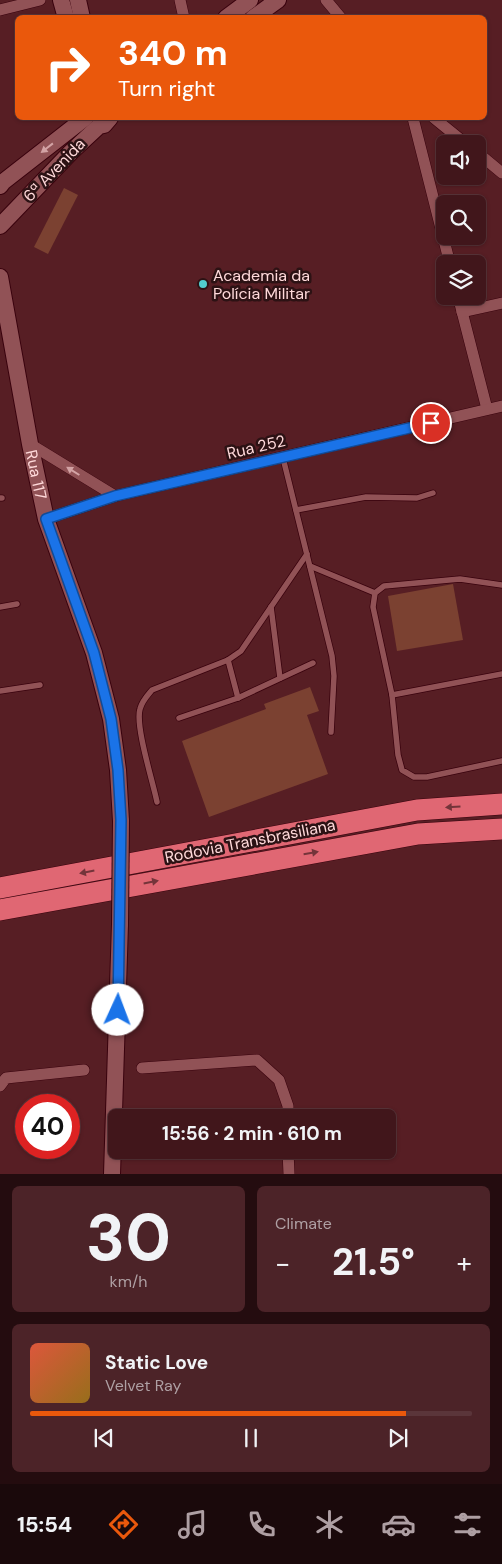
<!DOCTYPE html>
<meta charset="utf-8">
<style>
:root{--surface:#41161b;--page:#4c2328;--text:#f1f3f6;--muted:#ae9fa3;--line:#5a353a;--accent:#ea580c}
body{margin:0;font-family:"DM Sans",sans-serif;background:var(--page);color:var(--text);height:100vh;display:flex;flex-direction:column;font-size:19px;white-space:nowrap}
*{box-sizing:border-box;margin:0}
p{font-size:16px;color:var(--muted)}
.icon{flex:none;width:28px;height:28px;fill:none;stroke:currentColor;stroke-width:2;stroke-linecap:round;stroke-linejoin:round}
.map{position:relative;height:1174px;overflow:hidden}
.drawer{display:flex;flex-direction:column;gap:12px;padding:12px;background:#240c0f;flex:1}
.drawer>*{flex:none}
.hud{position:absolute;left:15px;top:15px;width:472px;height:105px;border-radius:8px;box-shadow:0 1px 4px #0004,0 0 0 1px var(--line);background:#ea580c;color:#fff;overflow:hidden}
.buttons{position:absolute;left:436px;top:135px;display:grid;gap:10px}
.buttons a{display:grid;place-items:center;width:50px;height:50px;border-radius:8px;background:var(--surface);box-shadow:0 1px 4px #0004,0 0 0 1px var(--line);font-size:25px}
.speed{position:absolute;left:15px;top:1094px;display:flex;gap:10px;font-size:25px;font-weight:700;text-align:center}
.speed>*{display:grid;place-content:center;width:65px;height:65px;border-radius:50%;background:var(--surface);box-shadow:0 1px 4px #0004,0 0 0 1px var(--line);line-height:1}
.speed .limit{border:8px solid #d22;background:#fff;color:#111}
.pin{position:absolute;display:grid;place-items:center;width:42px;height:42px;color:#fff;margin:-21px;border:2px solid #fff;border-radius:50%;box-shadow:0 1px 5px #0007}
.me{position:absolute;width:55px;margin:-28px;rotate:2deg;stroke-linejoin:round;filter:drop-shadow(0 0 4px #0008)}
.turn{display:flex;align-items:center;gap:18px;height:105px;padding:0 20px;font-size:22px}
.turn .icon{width:65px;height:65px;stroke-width:2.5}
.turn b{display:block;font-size:35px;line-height:42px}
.big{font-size:38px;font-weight:700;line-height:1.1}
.drawer .widget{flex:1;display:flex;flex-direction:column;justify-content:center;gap:8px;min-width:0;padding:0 18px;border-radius:8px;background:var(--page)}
.drawer .dial{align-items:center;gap:0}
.dial b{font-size:65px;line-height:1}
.song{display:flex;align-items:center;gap:15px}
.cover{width:60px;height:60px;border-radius:8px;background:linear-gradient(135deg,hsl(10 70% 55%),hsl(40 70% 35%))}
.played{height:5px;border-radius:2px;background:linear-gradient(90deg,var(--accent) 85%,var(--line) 85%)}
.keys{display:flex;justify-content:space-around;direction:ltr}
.heat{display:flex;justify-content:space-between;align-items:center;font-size:28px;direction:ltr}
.drawer .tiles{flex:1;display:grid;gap:12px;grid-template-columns:1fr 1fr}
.widget:last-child{grid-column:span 2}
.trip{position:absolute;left:108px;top:1109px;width:288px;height:50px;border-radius:8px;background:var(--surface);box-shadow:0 1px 4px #0004,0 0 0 1px var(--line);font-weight:700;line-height:50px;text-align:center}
.tab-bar{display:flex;height:80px;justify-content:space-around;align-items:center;background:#1a090b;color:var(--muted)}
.tab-bar .icon{width:35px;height:35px}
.tab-bar .on{color:var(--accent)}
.tab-bar b{font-size:22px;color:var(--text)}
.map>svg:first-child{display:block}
.building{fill:#7b4131}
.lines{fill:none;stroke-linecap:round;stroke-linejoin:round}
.lane-casing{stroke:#39020d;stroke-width:7}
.street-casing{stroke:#39020d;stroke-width:12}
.secondary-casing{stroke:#39020d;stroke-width:18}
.highway-casing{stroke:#39020d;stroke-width:22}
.lane{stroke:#915256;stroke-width:5.5}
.street{stroke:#915256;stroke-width:11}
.secondary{stroke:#915256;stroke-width:16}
.highway{stroke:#e06773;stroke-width:21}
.secondary-bridge-casing{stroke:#39020d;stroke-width:18;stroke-linecap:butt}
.secondary-bridge{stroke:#915256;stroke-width:16}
.oneway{fill:#d3a3a5}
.oneway2{fill:#74343a}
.route-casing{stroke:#114b97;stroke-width:12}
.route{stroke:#1a73e8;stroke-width:9}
.poi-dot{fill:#52cdce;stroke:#2c1214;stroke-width:2}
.labels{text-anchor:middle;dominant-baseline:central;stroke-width:5;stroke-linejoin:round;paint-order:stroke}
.street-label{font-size:16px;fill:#ffd9da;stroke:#2c1214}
.poi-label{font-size:16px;fill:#ffd9da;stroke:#2c1214;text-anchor:start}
</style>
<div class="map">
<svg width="502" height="1174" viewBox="0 0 502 1174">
<rect width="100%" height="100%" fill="#571e24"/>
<g class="building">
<polygon points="64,188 78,195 48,254 34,247"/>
<polygon points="453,584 463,640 397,651 388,596"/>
<polygon points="310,687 319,711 307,715 328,774 209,817 182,741 266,709 264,704"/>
</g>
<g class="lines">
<g class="lane-casing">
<g id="lane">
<polyline points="283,458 332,656 334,676 331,732"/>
<polyline points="0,498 2,498"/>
<polyline points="296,510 366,497 417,498 433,493"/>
<polyline points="310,566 375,593"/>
<polyline points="502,585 460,579 384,586 375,593 373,607 392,695 398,755 402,770 414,777 427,777 502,761"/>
<polyline points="0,607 17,604"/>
<polyline points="271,607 280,678"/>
<polyline points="228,660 238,698"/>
<polyline points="0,691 40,685"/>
<polyline points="392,695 502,674"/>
<polyline points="179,718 238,698 313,663"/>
<path d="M157 802C153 782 135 726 140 709 142 701 147 696 152 690L228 660 241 651 307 554"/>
</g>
</g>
<g class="street-casing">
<g id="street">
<polyline points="180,0 184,18"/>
<polyline points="326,0 341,18"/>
<polyline points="0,10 40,0"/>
<polyline points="413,118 450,264"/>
<polyline points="434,118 466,144"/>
<polyline points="478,153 502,173"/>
<polyline points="458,296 487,409"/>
<polyline points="462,312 502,303"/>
<polyline points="30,444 115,496"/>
<polyline points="46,519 115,496 502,406"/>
<polyline points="142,1068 257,1060 279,1080 288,1106 288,1118"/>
<polyline points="0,1086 6,1078 84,1070"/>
<polyline points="288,1150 289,1174"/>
</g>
</g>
<g class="secondary-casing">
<g id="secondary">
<polyline points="61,0 66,18"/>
<polyline points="78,0 82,18"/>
<polyline points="226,18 250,0"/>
<polyline points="253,18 278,0"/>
<polyline points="0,186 3,182 85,118"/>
<polyline points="0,226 71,152 99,126 104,125 110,118"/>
<path id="s1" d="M0 277 30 444 46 519 94 653 111 719 118 770 121 821"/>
<polyline points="112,1174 120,924"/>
</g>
</g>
<g class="highway-casing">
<g id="highway">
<polyline points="0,888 417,810 502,804"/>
<polyline points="0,910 418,834 502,829"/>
</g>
</g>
<use href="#lane" class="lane"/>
<use href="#street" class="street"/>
<use href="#secondary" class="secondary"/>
<use href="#highway" class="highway"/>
<g class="secondary-bridge-casing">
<polyline id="secondary-bridge" points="120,924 121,821"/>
</g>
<use href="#secondary-bridge" class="secondary-bridge"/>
</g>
<defs><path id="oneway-solid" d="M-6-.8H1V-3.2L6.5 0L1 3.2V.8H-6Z" transform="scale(1.25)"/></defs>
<g class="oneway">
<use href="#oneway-solid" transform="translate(47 148) rotate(142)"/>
<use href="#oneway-solid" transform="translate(73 471) rotate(-148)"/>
</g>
<g class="oneway2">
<use href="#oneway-solid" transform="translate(453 807) rotate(176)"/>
<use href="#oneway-solid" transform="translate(311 853) rotate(-10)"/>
<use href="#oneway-solid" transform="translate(87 872) rotate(169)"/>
<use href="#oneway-solid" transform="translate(151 882) rotate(-11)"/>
</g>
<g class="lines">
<g class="route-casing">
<polyline id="route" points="118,1010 121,820 118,770 111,719 94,653 46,519 115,496 431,423"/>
</g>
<use href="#route" class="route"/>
</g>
<circle class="poi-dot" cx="203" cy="284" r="5"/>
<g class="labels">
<g class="street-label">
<text transform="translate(54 170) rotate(-46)">6ª Avenida</text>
<text transform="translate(256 447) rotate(-13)">Rua 252</text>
<text stroke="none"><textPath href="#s1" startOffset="201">Rua 117</textPath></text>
<text transform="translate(250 841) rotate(-11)">Rodovia Transbrasiliana</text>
</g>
<g class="poi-label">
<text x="213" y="275">Academia da<tspan x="213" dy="18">Polícia Militar</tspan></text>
</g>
</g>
</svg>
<div class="buttons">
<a><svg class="icon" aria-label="sound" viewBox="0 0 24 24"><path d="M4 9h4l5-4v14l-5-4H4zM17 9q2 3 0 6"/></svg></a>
<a><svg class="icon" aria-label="search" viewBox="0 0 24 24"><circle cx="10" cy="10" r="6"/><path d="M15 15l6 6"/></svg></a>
<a><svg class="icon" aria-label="layers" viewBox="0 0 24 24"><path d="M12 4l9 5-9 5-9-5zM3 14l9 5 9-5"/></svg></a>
</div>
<div class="speed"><div class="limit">40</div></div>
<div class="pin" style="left:431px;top:423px;background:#d93025"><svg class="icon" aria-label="arrive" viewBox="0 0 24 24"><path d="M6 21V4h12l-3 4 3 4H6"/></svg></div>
<svg class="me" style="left:118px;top:1010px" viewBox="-20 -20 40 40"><circle r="19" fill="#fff"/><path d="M0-13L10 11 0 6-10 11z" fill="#1a73e8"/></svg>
<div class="trip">15:56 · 2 min · 610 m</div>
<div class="hud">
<div class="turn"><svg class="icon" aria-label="right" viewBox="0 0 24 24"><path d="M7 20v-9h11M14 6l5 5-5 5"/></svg><div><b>340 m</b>Turn right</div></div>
</div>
</div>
<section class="drawer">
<div class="tiles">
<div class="widget dial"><b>30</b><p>km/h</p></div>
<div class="widget"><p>Climate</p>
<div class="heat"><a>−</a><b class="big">21.5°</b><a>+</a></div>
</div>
<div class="widget">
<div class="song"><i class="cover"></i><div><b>Static Love</b><p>Velvet Ray</p></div></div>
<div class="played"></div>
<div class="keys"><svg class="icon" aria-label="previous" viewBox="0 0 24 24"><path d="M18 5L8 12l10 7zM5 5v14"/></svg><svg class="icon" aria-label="pause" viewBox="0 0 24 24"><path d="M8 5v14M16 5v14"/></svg><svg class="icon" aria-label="next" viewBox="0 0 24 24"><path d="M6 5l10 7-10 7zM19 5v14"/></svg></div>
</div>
</div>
</section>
<nav class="tab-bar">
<b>15:54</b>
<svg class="icon on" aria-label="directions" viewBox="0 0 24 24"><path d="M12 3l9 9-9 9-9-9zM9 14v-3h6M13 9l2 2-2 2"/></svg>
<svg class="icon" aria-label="music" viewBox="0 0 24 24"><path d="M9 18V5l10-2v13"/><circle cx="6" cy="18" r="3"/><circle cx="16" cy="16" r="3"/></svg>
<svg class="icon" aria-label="phone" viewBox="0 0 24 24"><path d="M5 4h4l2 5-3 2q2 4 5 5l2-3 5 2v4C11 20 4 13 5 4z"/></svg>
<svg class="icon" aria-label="climate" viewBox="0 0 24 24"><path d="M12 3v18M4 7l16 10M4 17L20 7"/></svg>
<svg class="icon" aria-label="car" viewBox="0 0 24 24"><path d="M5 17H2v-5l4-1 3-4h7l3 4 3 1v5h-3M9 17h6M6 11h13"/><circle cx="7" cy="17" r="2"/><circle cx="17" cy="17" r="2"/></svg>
<svg class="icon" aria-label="filters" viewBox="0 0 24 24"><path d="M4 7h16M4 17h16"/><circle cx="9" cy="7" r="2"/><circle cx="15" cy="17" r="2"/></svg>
</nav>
